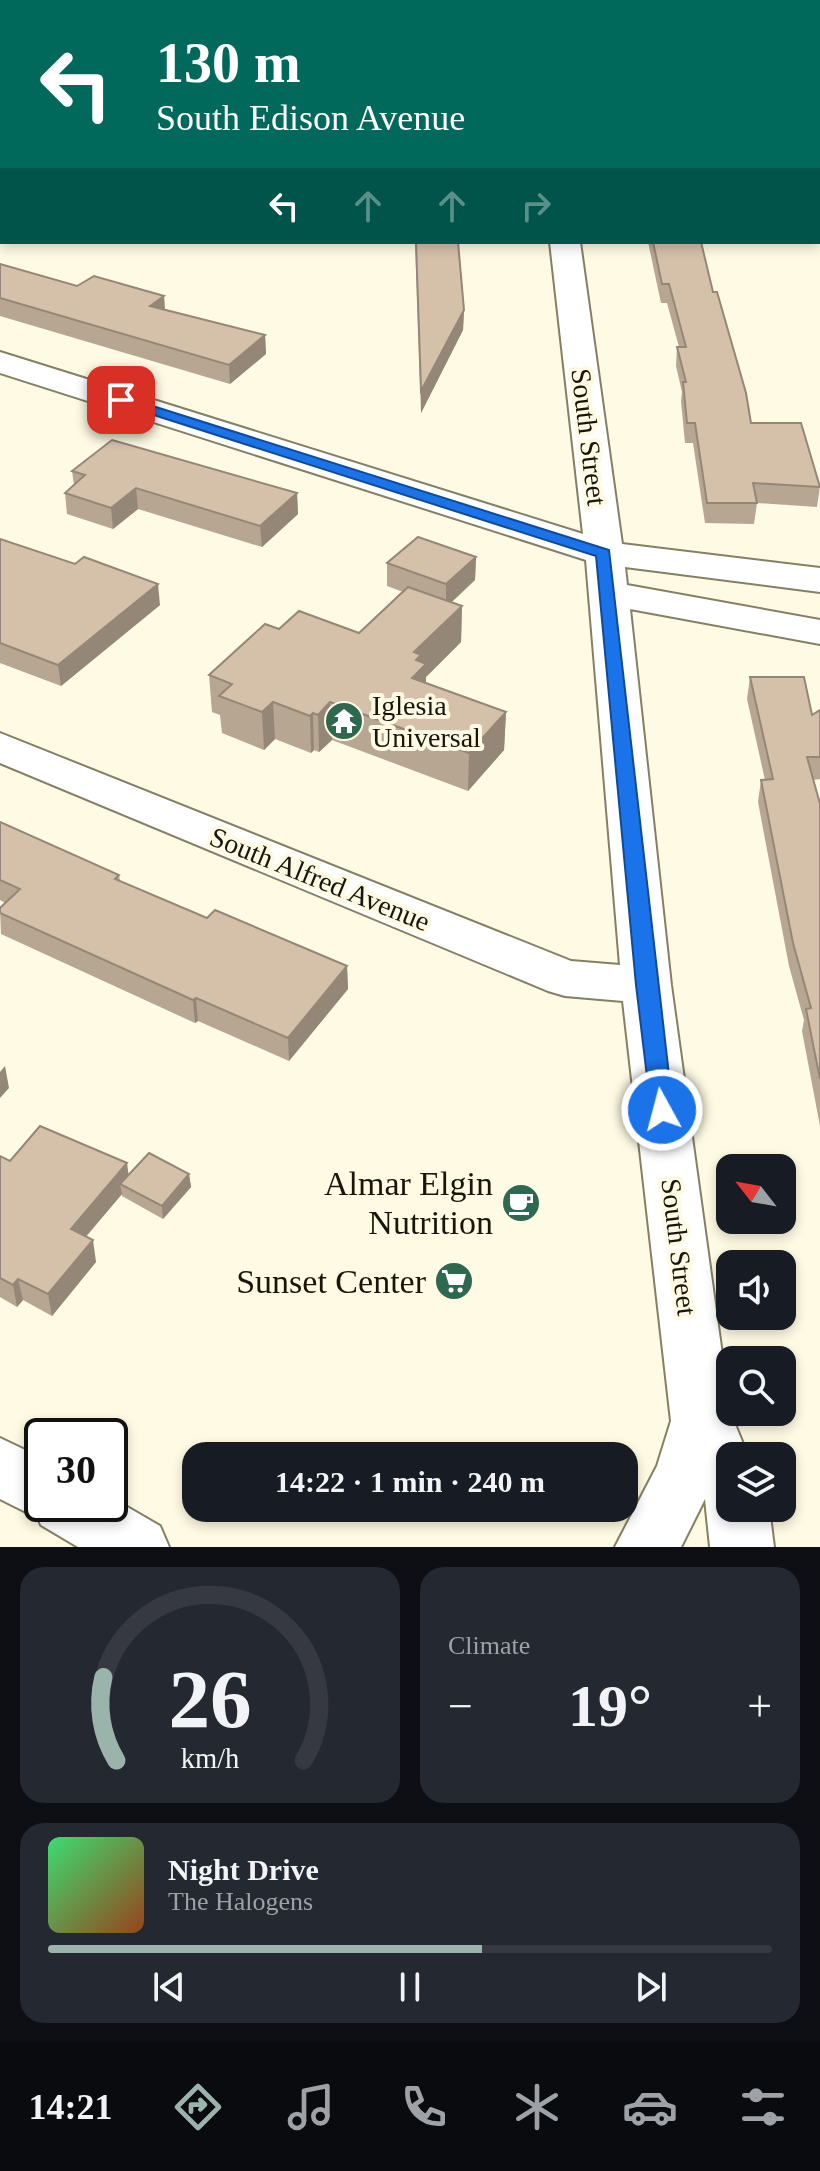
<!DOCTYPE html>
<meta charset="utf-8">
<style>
:root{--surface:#171b24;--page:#242831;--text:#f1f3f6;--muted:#9ea1a6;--line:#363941;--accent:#9ab4ab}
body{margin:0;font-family:"Times New Roman",serif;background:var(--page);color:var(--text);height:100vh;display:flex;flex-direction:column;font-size:30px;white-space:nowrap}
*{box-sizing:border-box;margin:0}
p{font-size:26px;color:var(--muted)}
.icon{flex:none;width:44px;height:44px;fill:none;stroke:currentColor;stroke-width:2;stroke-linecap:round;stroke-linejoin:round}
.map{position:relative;height:1547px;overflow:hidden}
.drawer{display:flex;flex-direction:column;gap:20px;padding:20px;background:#0d0f14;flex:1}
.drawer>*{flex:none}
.hud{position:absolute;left:0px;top:0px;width:820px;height:244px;box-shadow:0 4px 12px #0003;background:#00695c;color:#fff;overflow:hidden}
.needle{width:52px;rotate:301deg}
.buttons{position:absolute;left:716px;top:1154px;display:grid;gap:16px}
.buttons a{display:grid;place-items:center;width:80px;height:80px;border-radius:16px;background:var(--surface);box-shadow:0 4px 12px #0003;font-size:40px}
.speed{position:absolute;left:24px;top:1418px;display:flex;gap:16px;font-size:40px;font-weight:700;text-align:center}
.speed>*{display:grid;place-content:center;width:104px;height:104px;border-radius:50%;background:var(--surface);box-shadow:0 4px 12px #0003;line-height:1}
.speed .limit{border:4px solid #111;border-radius:12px;background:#fff;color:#111}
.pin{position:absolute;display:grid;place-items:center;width:68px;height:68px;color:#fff;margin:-34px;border-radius:16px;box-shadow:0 4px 12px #0006}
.me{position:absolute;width:88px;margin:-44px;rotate:353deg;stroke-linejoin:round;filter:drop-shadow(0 0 6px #0008)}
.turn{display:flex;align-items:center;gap:28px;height:168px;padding:0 24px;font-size:36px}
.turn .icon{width:104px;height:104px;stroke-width:2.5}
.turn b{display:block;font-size:56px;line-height:68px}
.lanes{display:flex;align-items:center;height:76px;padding:0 24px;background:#0003;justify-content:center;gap:40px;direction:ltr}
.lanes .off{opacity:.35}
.big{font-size:60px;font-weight:700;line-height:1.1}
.drawer .widget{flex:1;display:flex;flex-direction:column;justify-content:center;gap:12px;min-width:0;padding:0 28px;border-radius:24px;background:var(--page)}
.drawer .dial{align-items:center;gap:0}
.dial svg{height:208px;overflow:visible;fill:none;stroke:var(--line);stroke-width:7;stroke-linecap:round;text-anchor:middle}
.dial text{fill:var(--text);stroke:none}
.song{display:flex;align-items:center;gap:24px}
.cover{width:96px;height:96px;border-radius:12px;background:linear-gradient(135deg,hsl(140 70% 55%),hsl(20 70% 35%))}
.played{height:8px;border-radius:4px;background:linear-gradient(90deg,var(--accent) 60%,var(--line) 60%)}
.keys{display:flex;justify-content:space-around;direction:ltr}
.heat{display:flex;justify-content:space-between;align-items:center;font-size:44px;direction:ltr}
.drawer .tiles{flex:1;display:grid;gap:20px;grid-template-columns:1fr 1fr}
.widget:last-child{grid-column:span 2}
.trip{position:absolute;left:182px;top:1442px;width:456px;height:80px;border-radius:24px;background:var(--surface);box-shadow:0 4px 12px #0003;font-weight:700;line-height:80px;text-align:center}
.tabs{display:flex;height:128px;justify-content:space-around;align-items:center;background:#090b0e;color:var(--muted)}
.tabs .icon{width:56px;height:56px}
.tabs .on{color:var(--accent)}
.tabs b{font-size:36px;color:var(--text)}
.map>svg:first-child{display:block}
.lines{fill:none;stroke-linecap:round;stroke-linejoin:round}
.minor-casing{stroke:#847f65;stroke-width:4}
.minor{fill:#fff;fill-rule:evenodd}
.wall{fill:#b7a692}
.shaded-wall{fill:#958777}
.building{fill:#d5c1aa;stroke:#958777;stroke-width:2}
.route{fill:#1a73e8;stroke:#114b97;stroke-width:2}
.labels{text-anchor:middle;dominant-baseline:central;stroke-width:8;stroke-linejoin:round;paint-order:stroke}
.street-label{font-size:28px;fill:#18160c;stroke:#fefae3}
.poi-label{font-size:28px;fill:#18160c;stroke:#fefae3;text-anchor:start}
.near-poi-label{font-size:34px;fill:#18160c;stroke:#fefae3;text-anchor:end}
</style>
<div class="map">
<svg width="820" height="1547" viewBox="0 0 820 1547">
<rect width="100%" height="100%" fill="#fefae3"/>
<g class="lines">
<g class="minor-casing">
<g id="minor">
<polygon points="540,0 572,0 574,2 542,2"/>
<rect x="0" y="26" width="2" height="14"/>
<polygon points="550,242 580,242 622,544 820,568 820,592 625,567 627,585 820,620 820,644 630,609 671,985 730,1412 748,1456 730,1456 730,1508 769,1508 774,1547 710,1547 705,1499 681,1547 615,1547 657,1466 671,1421 623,1001 565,996 548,991 0,763 0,733 571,961 620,965 586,560 0,373 0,352 583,534"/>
<polygon points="0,1438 42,1458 42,1504 110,1504 110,1497 160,1526 169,1547 78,1547 41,1525 38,1518 0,1499"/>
</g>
</g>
<use href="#minor" class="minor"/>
</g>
<g class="wall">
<polygon points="820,0 820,44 818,42 818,2"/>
<polygon points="818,46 820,48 820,103 818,102"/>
<polygon points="0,174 2,174 2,209 0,208"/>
<polygon points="415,242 458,242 464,310 463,330 421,413"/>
<polygon points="648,242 701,242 713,292 751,423 820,486 817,507 757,503 754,524 705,523 693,443 685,443 681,401 682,392 676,366 677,347 679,347 667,303 661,303"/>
<polygon points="0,264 77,286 164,296 165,310 265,335 266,354 230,384 0,316"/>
<polygon points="72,471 297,493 298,514 262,547 138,509 113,529 67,514 65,493 74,485"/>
<polygon points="0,539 75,564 160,605 61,686 0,663"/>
<polygon points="476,557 475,580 452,602 462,606 461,642 426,677 426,684 506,712 504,750 468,791 332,740 319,752 314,750 311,753 275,739 264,750 222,733 220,715 212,712 209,675 279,629 359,633 403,592 387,586 387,563"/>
<polygon points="750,677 812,715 820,710 820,779 813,780 820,804 820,1126 802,1031 804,1020 789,966 758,802 761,780 765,780 747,699"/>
<polygon points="0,822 119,875 120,881 207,918 347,966 348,989 289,1061 198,1021 195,1023 1,934 0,908 5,903 0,900"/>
<polygon points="0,1156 10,1161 128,1175 189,1174 191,1187 163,1219 122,1196 122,1194 86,1237 96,1262 52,1316 23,1300 17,1307 0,1297"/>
</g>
<g class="shaded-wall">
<polygon points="0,0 13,0 10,2 2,2 2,7 0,9"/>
<polygon points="60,0 155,0 144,2 49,2"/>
<polygon points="2,150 2,171 0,173 0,151"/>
<polygon points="164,296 165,315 150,306"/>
<polygon points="464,310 463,330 421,413 421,391"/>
<polygon points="265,335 266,354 230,384 229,365"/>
<polygon points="136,488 138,509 113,529 111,508"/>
<polygon points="297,493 298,514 262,547 260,526"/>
<polygon points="476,557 475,580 446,607 446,584"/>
<polygon points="158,584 160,605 61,686 58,665"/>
<polygon points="462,606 461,642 426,677 426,701 412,678 414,652"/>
<polygon points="273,702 275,739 264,750 262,712"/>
<polygon points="330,702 332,740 319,752 318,715"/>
<polygon points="506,712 504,750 468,791 469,753"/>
<polygon points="313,713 314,750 311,753 310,716"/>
<polygon points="347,966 348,989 289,1061 288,1038"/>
<polygon points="196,998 198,1021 195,1023 193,1000"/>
<polygon points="5,1066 9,1088 0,1098 0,1072"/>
<polygon points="127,1163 130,1184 120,1184 122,1194 74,1250 71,1229"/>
<polygon points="189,1174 191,1187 163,1219 162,1206"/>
<polygon points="93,1240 96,1262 52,1316 48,1294"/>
<polygon points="18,1279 23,1300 17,1307 13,1285"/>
</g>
<g class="building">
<polygon points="43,0 60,0 41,2"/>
<polygon points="285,0 307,0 308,2 280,2"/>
<rect x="409" y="0" width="49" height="2"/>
<polygon points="651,0 820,0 820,26 818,28 818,2 648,2"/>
<polygon points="818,46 820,48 820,86 818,85"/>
<polygon points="0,118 2,118 2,150 0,151"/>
<polygon points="0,174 2,174 2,191 0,190"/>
<polygon points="416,242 458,242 464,310 421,391"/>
<polygon points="653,242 701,242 713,292 717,292 746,393 751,423 801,423 820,487 753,483 757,503 707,503 695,423 687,423 683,382 686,382 677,347 686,347 669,284 662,284"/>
<polygon points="0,264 77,286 94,276 164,296 150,306 265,335 229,365 0,298"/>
<polygon points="112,440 297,493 260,526 136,488 111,508 65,493 85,475 72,471"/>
<polygon points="418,537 476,557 446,584 387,563"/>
<polygon points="0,539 75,564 84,557 158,584 58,665 0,643"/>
<polygon points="408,587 462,606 414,652 421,655 416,660 426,664 412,678 506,712 469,753 330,702 318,715 313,713 310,716 273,702 262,712 219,696 232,684 209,675 265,624 279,629 299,611 359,633"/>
<polygon points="750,677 804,677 812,715 820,710 820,757 807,757 820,804 820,1079 806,1009 811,1008 793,943 761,780 773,779"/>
<polygon points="0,822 119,875 115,879 207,918 215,910 347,966 288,1038 196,998 193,1000 0,913 0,908 20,889 0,880"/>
<polygon points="40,1126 127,1163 71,1229 93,1240 48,1294 18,1279 13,1285 0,1278 0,1156 10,1161"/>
<polygon points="149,1153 189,1174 162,1206 120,1184"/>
</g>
<polygon class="route" points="121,396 609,550 673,1110 670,1116 662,1118 654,1116 651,1110 636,985 596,556 116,403 116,397"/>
<defs>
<g id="temple-disc" transform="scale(2)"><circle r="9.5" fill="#2f6850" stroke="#fefae3"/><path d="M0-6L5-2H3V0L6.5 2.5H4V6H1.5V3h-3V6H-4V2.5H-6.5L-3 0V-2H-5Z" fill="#fff"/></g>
<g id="cafe-disc" transform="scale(2)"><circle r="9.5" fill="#2f6850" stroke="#fefae3"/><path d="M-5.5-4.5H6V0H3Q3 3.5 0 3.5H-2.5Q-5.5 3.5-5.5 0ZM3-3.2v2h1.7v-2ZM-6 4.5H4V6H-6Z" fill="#fff"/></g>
<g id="supermarket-disc" transform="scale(2)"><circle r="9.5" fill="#2f6850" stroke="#fefae3"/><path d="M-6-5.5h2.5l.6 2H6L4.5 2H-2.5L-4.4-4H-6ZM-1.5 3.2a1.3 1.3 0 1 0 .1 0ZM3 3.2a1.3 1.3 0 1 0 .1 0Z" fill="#fff"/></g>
</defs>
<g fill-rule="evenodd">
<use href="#temple-disc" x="344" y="721"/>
<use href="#cafe-disc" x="521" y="1203"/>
<use href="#supermarket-disc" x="454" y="1281"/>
</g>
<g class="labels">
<g class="street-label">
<text transform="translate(589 437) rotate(83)">South Street</text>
<text transform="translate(320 879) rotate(22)">South Alfred Avenue</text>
<text transform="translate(679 1247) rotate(83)">South Street</text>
</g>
<g class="poi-label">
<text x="372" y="705">Iglesia<tspan x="372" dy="32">Universal</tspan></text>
</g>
<g class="near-poi-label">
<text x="493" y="1183">Almar Elgin<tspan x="493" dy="39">Nutrition</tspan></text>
<text x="426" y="1281">Sunset Center</text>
</g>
</g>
</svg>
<div class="buttons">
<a><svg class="needle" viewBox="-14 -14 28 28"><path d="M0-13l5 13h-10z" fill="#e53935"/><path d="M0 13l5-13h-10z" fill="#9ea1a6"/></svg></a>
<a><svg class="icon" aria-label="sound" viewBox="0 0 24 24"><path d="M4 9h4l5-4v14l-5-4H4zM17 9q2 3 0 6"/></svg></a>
<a><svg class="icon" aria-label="search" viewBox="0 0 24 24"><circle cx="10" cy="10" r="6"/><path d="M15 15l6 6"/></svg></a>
<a><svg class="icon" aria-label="layers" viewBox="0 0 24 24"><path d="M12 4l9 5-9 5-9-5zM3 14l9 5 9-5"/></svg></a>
</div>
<div class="speed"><div class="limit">30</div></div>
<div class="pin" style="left:121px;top:400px;background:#d93025"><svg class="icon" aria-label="arrive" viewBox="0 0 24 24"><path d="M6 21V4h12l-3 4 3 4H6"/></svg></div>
<svg class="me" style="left:662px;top:1110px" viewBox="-20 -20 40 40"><circle r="17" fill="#1a73e8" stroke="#fff" stroke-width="3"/><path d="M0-11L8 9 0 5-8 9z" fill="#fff"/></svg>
<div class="trip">14:22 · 1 min · 240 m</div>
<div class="hud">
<div class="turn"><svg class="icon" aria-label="left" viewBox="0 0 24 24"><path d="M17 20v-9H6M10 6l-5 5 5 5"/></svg><div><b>130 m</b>South Edison Avenue</div></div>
<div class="lanes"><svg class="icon" aria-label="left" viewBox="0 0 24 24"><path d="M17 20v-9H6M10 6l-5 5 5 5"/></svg><svg class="icon off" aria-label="ahead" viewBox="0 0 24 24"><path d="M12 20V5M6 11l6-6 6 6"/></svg><svg class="icon off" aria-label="ahead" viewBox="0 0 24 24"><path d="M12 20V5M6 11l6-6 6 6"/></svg><svg class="icon off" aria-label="right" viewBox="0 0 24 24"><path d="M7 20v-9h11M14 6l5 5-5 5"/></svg></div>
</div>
</div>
<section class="drawer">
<div class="tiles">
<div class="widget dial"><svg viewBox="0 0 100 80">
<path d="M14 69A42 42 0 1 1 86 69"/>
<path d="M14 69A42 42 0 0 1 9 37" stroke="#9ab4ab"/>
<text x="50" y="56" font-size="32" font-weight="700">26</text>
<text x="50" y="72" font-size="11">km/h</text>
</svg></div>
<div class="widget"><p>Climate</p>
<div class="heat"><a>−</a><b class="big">19°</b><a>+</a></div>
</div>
<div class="widget">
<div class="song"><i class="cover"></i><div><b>Night Drive</b><p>The Halogens</p></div></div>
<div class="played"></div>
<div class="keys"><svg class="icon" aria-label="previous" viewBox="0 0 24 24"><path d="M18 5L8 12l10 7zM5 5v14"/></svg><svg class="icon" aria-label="pause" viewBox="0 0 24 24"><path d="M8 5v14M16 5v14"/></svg><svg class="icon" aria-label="next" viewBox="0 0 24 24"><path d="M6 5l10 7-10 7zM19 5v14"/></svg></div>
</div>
</div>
</section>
<nav class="tabs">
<b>14:21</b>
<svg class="icon on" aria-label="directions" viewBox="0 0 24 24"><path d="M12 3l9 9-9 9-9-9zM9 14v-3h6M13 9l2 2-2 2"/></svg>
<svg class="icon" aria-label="music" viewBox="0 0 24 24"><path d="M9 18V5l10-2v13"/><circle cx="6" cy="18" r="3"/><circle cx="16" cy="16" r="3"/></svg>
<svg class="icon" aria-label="phone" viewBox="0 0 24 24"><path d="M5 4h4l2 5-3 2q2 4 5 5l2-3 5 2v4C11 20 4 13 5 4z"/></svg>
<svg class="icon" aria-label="climate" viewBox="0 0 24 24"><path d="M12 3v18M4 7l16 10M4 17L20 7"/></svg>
<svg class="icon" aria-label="car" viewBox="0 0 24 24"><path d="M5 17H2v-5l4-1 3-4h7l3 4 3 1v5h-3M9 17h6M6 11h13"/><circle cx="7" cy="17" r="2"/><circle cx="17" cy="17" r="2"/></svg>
<svg class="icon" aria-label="filters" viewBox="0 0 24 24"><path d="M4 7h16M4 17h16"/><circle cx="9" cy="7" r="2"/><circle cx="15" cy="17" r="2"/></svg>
</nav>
